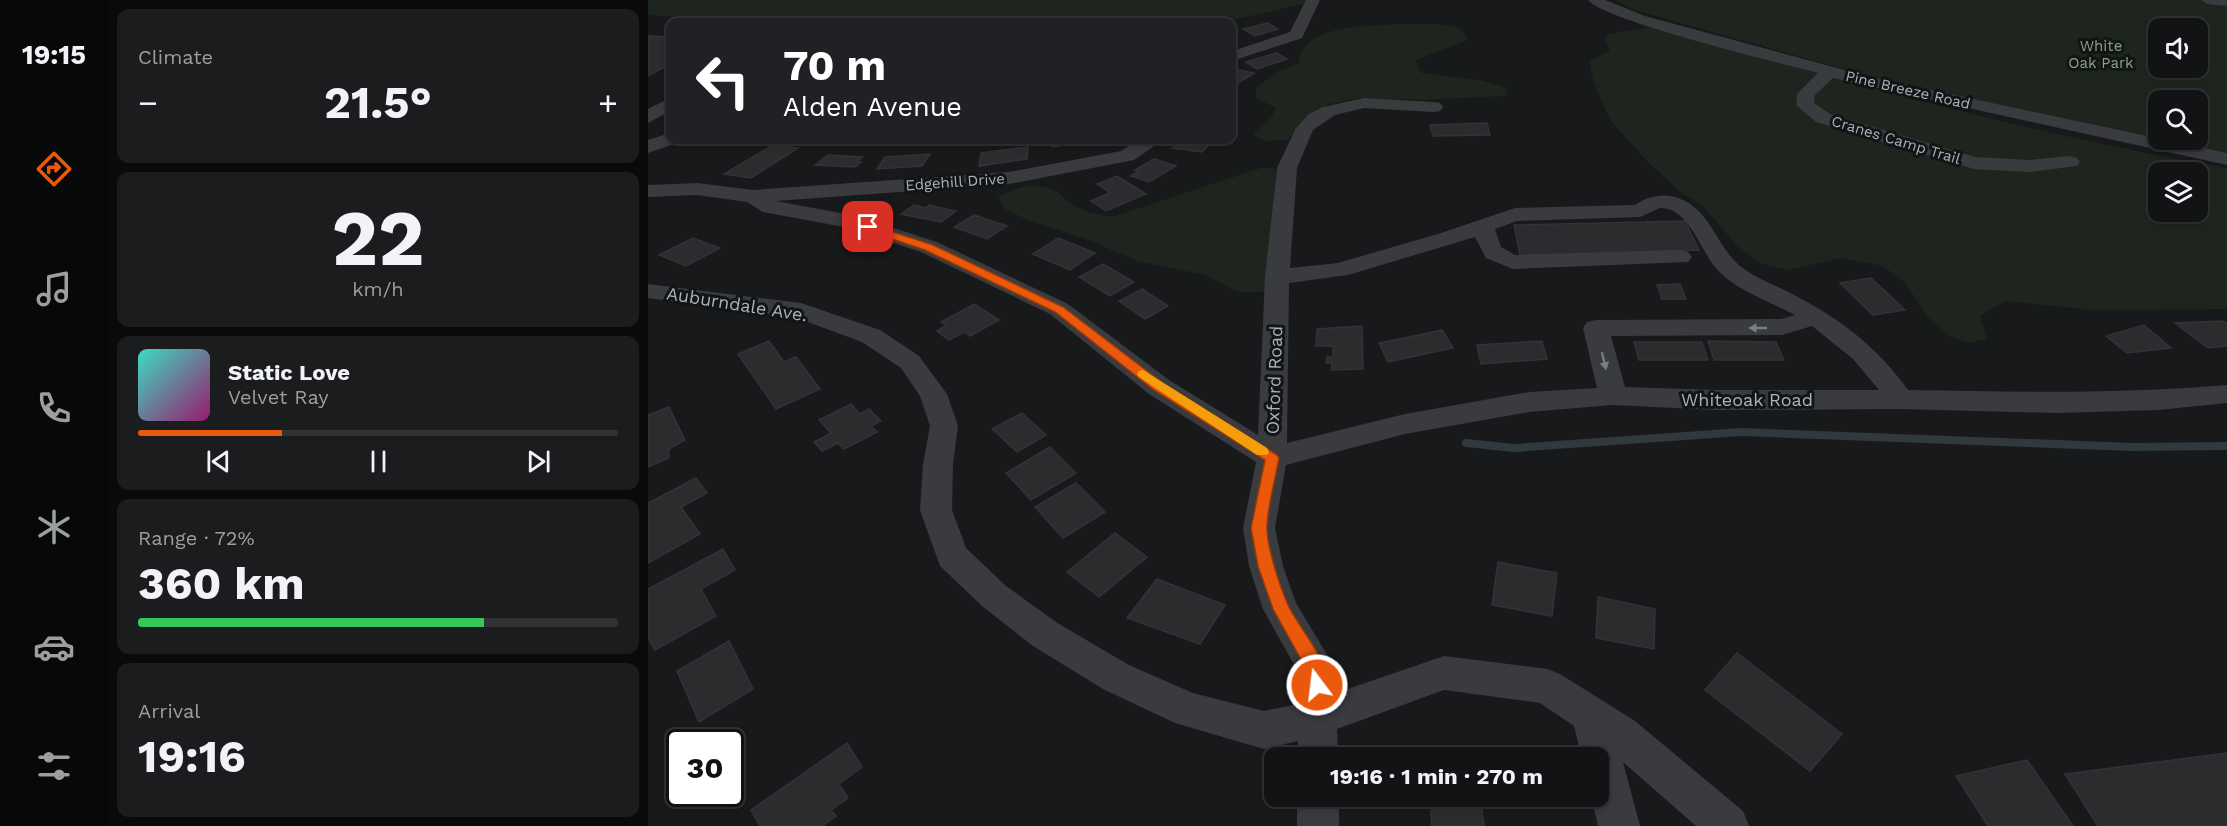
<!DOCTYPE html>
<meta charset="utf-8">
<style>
:root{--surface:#121314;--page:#1b1c1d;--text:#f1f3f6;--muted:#9c9ea0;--line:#313234;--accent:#ea580c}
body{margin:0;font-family:"Work Sans",sans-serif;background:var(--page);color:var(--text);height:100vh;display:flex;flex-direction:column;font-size:22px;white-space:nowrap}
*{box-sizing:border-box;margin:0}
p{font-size:20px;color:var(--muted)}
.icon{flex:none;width:33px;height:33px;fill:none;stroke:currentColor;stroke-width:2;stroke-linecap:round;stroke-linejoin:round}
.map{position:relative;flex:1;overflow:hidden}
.side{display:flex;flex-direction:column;gap:9px;padding:9px;background:#0a0a0b;width:540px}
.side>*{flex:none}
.top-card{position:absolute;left:18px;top:18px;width:570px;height:126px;border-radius:12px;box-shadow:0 3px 9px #0003,0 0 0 2px var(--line);background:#202124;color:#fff;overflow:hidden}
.controls{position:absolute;left:1500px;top:18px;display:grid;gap:12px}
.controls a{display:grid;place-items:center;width:60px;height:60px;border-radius:12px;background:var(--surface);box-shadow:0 3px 9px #0003,0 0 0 2px var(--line);font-size:30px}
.speed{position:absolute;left:18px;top:729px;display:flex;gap:12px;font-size:30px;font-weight:700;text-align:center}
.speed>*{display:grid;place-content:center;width:78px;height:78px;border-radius:50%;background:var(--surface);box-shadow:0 3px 9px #0003,0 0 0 2px var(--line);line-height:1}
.speed .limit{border:3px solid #111;border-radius:9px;background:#fff;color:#111}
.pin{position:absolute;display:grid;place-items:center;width:51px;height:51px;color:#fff;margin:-26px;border-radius:12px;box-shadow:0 3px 9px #0006}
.me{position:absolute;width:66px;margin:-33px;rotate:345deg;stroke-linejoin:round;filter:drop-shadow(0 0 4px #0008)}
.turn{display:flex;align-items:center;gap:21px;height:126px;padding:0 18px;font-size:27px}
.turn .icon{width:78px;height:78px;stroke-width:2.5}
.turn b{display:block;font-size:42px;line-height:51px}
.big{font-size:45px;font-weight:700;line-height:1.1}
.side .widget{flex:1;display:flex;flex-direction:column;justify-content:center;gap:9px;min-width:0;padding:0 21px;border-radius:12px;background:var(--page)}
.side .dial{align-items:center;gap:0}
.dial b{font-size:78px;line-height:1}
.song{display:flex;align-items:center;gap:18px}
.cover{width:72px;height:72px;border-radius:9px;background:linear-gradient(135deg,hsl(170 70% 55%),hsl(320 70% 35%))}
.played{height:6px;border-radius:3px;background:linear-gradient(90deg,var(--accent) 30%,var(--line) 30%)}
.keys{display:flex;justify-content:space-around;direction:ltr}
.heat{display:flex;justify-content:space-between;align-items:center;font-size:33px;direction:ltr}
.charge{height:9px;border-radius:4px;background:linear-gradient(90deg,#34c759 72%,var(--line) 0)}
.trip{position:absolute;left:616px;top:747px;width:345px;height:60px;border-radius:12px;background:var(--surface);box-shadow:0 3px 9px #0003,0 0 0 2px var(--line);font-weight:700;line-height:60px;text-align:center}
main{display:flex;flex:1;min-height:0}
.dock{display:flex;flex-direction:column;width:108px;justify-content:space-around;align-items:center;background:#070808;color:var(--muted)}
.dock .icon{width:42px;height:42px}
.dock .current{color:var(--accent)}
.dock b{font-size:27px;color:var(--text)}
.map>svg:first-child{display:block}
.green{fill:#1e251e;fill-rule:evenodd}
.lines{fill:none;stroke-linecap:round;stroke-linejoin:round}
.stream{stroke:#2f393e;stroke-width:8}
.building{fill:#2b2c2e;stroke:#323336;stroke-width:1.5}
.minor{fill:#393b3f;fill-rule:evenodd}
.oneway{fill:#787c83}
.route{fill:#ea580c;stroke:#983908;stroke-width:1.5}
.slow{fill:#f59e0b}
.labels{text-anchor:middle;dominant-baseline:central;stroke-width:6;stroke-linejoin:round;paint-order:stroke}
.far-park-label{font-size:15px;fill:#85a483;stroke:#131415}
.far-street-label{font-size:15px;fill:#abb1ba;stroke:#131415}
.street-label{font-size:18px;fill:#abb1ba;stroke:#131415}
</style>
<main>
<nav class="dock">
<b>19:15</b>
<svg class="icon current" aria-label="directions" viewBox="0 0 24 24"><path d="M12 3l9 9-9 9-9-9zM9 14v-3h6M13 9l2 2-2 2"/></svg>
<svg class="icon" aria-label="music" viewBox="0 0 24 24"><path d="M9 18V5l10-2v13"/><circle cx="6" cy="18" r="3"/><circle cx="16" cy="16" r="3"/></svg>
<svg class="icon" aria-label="phone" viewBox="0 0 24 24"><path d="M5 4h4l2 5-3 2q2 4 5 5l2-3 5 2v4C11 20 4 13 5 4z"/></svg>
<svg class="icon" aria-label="climate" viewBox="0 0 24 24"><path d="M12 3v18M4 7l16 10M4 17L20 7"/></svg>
<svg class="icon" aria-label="car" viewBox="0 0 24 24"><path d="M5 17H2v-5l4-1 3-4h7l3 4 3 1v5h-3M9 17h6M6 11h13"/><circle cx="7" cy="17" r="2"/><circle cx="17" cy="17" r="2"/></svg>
<svg class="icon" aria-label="filters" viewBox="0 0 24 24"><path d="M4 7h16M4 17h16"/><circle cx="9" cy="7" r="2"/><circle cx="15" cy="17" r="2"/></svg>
</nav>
<section class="side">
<div class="widget"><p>Climate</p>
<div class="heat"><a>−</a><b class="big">21.5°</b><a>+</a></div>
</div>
<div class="widget dial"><b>22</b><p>km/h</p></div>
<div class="widget">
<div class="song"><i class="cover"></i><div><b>Static Love</b><p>Velvet Ray</p></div></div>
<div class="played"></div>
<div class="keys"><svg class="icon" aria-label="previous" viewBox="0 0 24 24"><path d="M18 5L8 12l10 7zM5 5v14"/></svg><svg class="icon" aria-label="pause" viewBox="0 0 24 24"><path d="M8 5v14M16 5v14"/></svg><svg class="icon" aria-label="next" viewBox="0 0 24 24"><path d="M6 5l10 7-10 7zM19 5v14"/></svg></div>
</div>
<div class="widget"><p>Range · 72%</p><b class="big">360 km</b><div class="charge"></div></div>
<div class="widget"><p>Arrival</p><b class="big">19:16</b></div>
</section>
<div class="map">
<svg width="1579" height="826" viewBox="0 0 1579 826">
<rect width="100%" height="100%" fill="#18191a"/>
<g class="green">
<polygon points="0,0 672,0 576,22 122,22 0,15"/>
<path d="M967 0H1579V153L1554 150 1235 80 986 10ZM1510 28H1550V68H1510ZM1510 100H1550V140H1510Z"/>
<path d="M749 24H791L812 28 820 39C804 49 785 50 768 61L773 73 832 80 859 88 858 96 772 100 712 98 681 104 668 112 639 140 617 141 605 134 623 118 628 108 608 98V88L629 72 650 64C651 60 652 53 654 50 670 25 723 26 749 24Z"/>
<path d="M1005 27C1195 81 1385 135 1579 168V309L1444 310 1357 301 1332 316 1339 339 1321 343 1301 336 1280 317 1258 284 1235 266 1194 258 1140 270 1114 264 1090 247 1055 206 1033 193 999 161 962 120 946 83 941 61 962 51 957 39 961 34ZM1510 172H1550V212H1510Z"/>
<path d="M613 168H623L628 170 618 291 601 293 588 291 557 275 489 261 441 240 380 220 357 209 350 197C368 187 390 181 409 192 413 194 416 199 419 201 433 211 448 214 464 217Z"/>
</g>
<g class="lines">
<polyline class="stream" points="818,443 866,448 1094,432 1485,447 1579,446"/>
</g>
<g class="building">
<polygon points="619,23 630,29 607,36 595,29"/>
<polygon points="0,36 22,37 22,64 0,76"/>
<polygon points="628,53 639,59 609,69 598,62"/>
<polygon points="586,69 606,73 584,87 584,71"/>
<polygon points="839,123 842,135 785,136 782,125"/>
<polygon points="402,140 428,140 429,143 404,147"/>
<polygon points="541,140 566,140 554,152 524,148 531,141 538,142"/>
<polygon points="125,145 150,148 103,178 76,174"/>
<polygon points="380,147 379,159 331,166 333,153"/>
<polygon points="282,154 274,166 229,169 237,157"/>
<polygon points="180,155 214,157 209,161 213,162 207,167 167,165"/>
<polygon points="506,159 528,166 501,182 483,176 491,171 487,170"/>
<polygon points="469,176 498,194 458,211 443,201 462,193 449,184"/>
<polygon points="266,205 278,208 281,205 308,211 293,222 253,214"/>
<polygon points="326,215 359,226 339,239 306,227"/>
<polygon points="1037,221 1051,250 872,255 866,225"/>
<polygon points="45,238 72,248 38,266 11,255"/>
<polygon points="410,238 447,253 422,270 385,254"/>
<polygon points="455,264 486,282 462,296 431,277"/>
<polygon points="1223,278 1257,310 1225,315 1192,283"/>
<polygon points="1032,284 1038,299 1014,299 1009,285"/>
<polygon points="494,289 520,306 497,319 471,301"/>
<polygon points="326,304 351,320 322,336 316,332 301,340 289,331 299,325 293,322"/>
<polygon points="1575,321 1579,324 1579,346 1560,348 1527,323"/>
<polygon points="1496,325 1523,348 1479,353 1458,336"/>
<polygon points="714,326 715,369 684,370 684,363 678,363 679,357 685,357 685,346 668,346 669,329"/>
<polygon points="794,330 805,348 740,362 731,343"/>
<polygon points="121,341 136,362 148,357 172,389 128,409 90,354"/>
<polygon points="894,341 899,359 833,364 829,345"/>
<polygon points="1060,341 1128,342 1136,360 1066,360"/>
<polygon points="986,342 1054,342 1060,360 991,360"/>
<polygon points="203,404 212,414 221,409 233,421 223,426 229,432 196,449 190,443 174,451 166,442 183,433 171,420"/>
<polygon points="21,407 37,440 21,449 21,458 0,467 0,415"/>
<polygon points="374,413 398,435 369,452 344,429"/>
<polygon points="402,447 428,473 383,500 358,473"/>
<polygon points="48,478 59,493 33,507 52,534 0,563 0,503"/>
<polygon points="428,483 457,512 415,538 387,507"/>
<polygon points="467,533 499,557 451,597 419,572"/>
<polygon points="75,549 87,570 53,589 68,616 7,650 0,638 0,589"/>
<polygon points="850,562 909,573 904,616 844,605"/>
<polygon points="509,579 577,605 552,644 479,618"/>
<polygon points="950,597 1007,609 1006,649 948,638"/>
<polygon points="81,641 105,689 51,722 29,671"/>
<polygon points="1089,653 1194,734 1162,771 1057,690"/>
<polygon points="199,743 214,767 191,784 200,798 183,810 188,816 174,826 112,826 103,810"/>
<polygon points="779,751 874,754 874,758 779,758"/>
<polygon points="1579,753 1579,826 1450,826 1417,774"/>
<polygon points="1379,760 1425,826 1340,826 1308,776"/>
<polygon points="782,796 879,796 880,802 833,803 836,826 784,826"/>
</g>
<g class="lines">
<g class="minor">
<polygon points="658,0 672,0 654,38 584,61 584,51 642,32"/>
<path d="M940 0H957L997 16 1222 77 1579 153V165L1185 78 1167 95 1166 103 1182 114 1327 157 1382 160 1422 156 1429 158 1432 162 1429 166 1382 172 1326 169 1168 122 1148 105 1149 94 1170 73C1132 63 957 21 940 0Z"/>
<polygon points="1553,0 1579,0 1579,6 1560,4"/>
<polygon points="22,98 22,111 0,123 0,109"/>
<path d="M716 98 786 102 792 103 795 107 792 111 786 112 716 108 687 115 665 130 649 168 642 268 690 263 793 233 867 208 987 205C1001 195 1019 192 1035 200 1063 213 1069 246 1091 265 1108 279 1130 286 1148 296 1194 320 1230 348 1260 390 1367 392 1472 394 1579 385V403L1510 410 1410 413 1252 409 1069 410 965 405 881 412 757 434 638 465 627 528 635 566 648 603 687 668 688 693 796 656 899 669 912 674 987 721 1095 811 1101 826H1048L975 762 992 826H950L943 796H951V758H934L926 726 892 703 796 690 689 729 690 758H650V741L616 749 527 723 455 689 385 646 334 606 292 566 272 510 275 464 282 426 272 396 253 368 214 342 149 318 0 298V284L153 303 232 330 271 356 299 394 310 426 305 464 304 510 318 548 358 586 411 624 481 665 545 693 616 711 650 704 649 670 615 609 601 566 595 528 608 462 501 394 402 314 273 252 196 227 115 212 99 202 49 195 0 197V185L49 183 105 190 361 172 473 151 490 140H511L509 144 486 160 361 184 128 201 208 216 289 242 420 304 521 380 610 435 617 277 629 168 648 128 661 114 675 107ZM1012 208C1040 207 1052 249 1067 267 1086 290 1121 301 1147 315L1133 319 948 320 939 322 935 328 949 388 881 392 757 414 639 443 641 283 700 275 827 237 838 258 865 269 1040 262 1044 257 1040 252 1032 250 867 255 853 247 847 229 869 221 992 217ZM1164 326 1205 359 1231 390H1069L977 387 963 336 1134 335Z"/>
<polygon points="22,133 22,140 31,140 29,143 0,153 0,140"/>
<rect x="649" y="796" width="42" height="30"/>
</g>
</g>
<defs><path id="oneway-solid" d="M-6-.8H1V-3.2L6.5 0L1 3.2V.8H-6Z" transform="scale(1.5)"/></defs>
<g class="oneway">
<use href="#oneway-solid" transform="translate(1110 328) rotate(180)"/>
<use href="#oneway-solid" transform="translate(956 361) rotate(76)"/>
</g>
<path class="route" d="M220 224 285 245 415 307 516 384 629 455 631 458C627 480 620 504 619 526 618 545 632 587 640 605 651 630 687 664 675 691L669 694 662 691 659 670 625 609 610 566 603 528 617 460 506 390 407 312 277 250 217 230 215 227Z"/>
<polygon class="slow" points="495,370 619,448 621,452 619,455 609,455 491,377 489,374 491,371"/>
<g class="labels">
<g class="far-park-label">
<text x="1453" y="46">White<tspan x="1453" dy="17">Oak Park</tspan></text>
</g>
<g class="far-street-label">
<text transform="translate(1260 90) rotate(13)">Pine Breeze Road</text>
<text transform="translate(1248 140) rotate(17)">Cranes Camp Trail</text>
<text transform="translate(307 182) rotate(-4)">Edgehill Drive</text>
</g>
<g class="street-label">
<text transform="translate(89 304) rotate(9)">Auburndale Ave.</text>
<text transform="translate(626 380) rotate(-88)">Oxford Road</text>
<text x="1099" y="399">Whiteoak Road</text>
</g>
</g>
</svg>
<div class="controls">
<a><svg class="icon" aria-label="sound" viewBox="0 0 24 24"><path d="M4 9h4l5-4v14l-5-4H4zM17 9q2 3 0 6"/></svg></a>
<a><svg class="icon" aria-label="search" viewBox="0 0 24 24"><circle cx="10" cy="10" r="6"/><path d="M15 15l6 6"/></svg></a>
<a><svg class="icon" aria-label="layers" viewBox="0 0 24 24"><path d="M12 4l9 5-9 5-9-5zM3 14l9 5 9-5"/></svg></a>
</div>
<div class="speed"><div class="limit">30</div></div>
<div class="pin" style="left:220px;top:227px;background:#d93025"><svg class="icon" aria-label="arrive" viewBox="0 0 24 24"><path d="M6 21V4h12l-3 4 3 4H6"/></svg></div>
<svg class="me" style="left:669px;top:685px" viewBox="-20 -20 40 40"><circle r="17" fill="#ea580c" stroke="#fff" stroke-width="3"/><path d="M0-11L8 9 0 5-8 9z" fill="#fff"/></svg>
<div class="trip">19:16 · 1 min · 270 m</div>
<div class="top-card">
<div class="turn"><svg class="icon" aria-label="left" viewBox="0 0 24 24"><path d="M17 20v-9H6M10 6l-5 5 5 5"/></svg><div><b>70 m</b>Alden Avenue</div></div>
</div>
</div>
</main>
